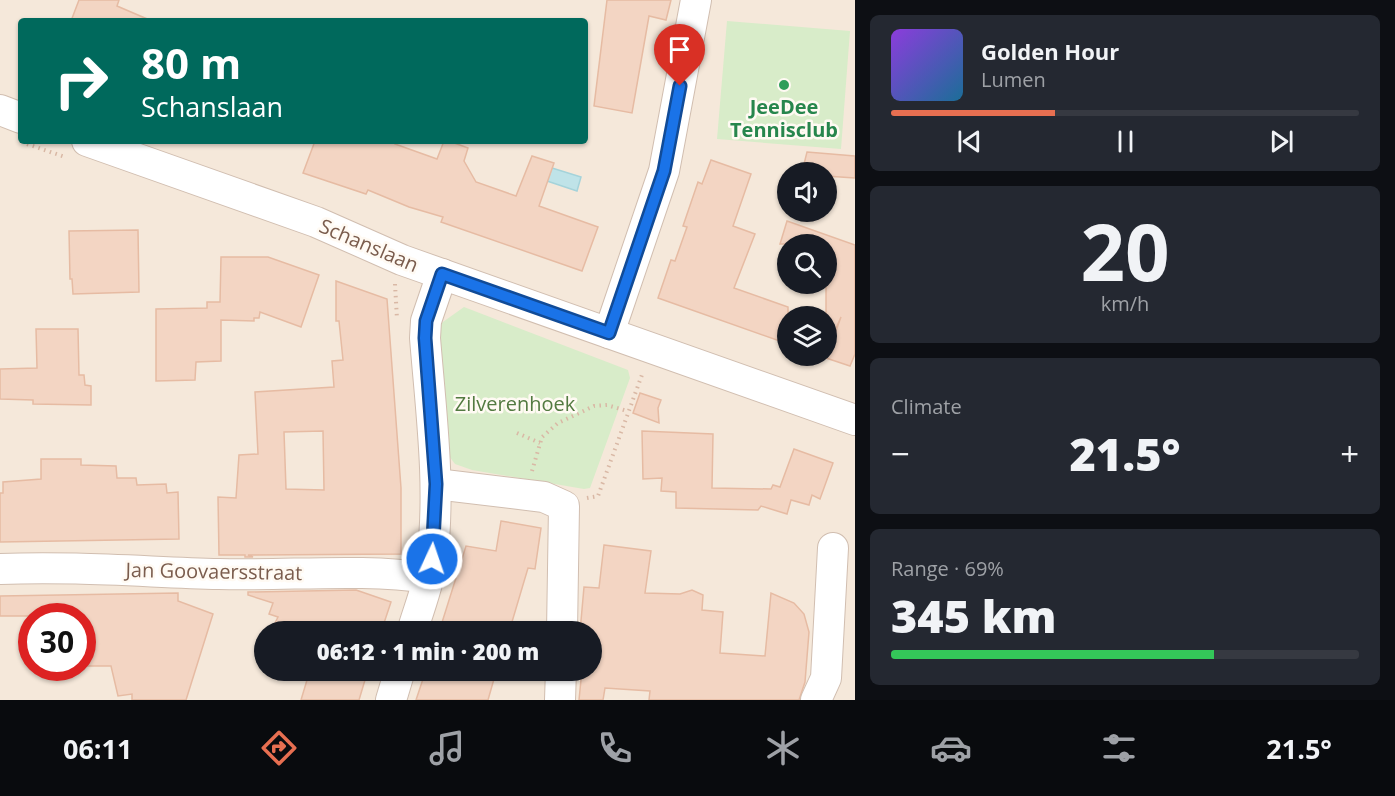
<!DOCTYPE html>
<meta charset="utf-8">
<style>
:root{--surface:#171b24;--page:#242831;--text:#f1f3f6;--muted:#9ea1a6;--line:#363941;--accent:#e76f51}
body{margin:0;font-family:"Open Sans",sans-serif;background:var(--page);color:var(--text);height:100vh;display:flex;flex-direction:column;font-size:22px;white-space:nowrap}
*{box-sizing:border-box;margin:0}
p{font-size:20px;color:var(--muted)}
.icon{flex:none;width:33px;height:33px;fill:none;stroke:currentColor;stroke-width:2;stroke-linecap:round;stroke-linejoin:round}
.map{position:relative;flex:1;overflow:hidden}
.sheet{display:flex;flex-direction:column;gap:15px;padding:15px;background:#0d0f14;width:540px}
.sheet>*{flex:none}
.guide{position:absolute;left:18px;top:18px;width:570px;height:126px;border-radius:6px;box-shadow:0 2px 4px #0004;background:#00695c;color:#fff;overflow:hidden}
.tools{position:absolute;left:777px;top:162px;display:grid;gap:12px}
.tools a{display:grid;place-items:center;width:60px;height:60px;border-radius:50%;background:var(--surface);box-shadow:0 2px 4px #0004;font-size:30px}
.speed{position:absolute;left:18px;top:603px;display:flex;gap:12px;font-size:30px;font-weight:700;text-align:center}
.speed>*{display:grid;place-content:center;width:78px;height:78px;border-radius:50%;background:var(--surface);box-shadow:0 2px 4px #0004;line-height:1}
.speed .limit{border:9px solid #d22;background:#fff;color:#111}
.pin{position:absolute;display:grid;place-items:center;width:51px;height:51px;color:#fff;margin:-62px -26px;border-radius:50% 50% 50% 0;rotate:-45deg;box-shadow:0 0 6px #0007}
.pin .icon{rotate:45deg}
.me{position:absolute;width:66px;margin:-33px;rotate:3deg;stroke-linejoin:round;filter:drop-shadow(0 0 4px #0008)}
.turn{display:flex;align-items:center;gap:21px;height:126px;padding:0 24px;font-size:27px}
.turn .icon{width:78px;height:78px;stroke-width:2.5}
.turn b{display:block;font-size:42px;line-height:51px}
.big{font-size:45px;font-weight:800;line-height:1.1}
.sheet .tile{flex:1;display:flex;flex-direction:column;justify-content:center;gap:9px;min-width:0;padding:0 21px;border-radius:9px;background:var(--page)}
.sheet .dial{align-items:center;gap:0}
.dial b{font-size:78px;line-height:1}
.song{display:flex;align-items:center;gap:18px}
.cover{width:72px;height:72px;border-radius:9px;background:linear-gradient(135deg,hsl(270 70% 55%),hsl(200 70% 35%))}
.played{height:6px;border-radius:3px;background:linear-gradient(90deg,var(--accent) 35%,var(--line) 35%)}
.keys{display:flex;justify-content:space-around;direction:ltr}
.heat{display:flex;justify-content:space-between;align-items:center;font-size:33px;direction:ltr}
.charge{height:9px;border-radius:4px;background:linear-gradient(90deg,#34c759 69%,var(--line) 0)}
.trip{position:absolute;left:254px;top:621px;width:348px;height:60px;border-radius:30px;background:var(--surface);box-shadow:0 2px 4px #0004;font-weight:800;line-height:60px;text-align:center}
.tab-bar{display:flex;height:96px;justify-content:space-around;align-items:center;background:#090b0e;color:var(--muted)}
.tab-bar .icon{width:42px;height:42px}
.tab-bar .active{color:var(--accent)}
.tab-bar b{font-size:27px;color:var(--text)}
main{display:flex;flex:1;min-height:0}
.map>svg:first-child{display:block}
.residential{fill:#f5e8da;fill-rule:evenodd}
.green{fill:#d8ecc9}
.water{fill:#bfe3e8;stroke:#a5d3da;stroke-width:1.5}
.building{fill:#f3d5c3;stroke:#e6bba3;stroke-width:1.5;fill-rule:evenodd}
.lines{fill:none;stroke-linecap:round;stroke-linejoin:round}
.minor-casing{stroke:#d1beb0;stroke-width:32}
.path{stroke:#d9b8a5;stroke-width:4;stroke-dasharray:1.5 4.5;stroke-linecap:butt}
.minor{stroke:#fff;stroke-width:30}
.route-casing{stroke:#114b97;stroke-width:15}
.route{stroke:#1a73e8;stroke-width:10}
.leisure-dot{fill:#2e9e5b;stroke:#fffaf3;stroke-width:2}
.labels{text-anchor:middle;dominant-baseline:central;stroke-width:5;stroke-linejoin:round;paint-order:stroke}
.leisure-label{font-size:20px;font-weight:bold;fill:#27864d;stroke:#fffaf3}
.street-label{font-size:20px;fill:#7a5c4d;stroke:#fffaf3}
.park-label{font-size:20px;fill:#537a41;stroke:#fffaf3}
</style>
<main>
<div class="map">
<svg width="855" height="700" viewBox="0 0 855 700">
<rect width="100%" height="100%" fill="#fdf6ec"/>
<path class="residential" d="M0 0H855V700H0ZM21 21H585V141H21ZM788 172H826V212H788ZM788 244H826V284H788ZM788 316H826V356H788ZM32 616H82V668H32ZM264 632H591V670H264Z"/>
<g class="green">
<polygon points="727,21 850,31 841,149 717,139"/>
<polygon points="464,307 628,370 630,378 590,488 584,489 472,470 455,464 449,456 433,329"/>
</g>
<polygon class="water" points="552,168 581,177 577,191 547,181"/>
<g class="building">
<polygon points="79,0 119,0 117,6 152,21 71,21"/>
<polygon points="607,0 671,0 666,20 649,16 632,113 594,106"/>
<polygon points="315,141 396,141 395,144 437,159 444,141 449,141 468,148 464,161 476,182 516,196 532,156 554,163 539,206 598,227 582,271 441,222 443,217 409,207 368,190 366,194 303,173"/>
<polygon points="807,152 855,156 855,178 826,176 826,172 802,172"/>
<polygon points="711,160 751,174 733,226 755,234 734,288 788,307 788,344 658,298 671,260 675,261 687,227 683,226 698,182 702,184"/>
<polygon points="787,221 855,245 855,354 850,366 826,358 841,317 826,351 826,244 780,244"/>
<polygon points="138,230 139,292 73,294 72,279 70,279 69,231"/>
<polygon points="221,257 268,257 319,275 301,327 260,312 259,318 254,318 254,321 221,320 221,361 196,362 195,380 156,381 156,309 207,308 207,302 220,302"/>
<path d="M336 281 387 299 401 488V554L248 555 253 557H245V555H219L218 497 236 498 239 455 258 454 255 392 334 387 332 361 343 360 339 321H336ZM323 431 324 490 286 489 284 432Z"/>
<polygon points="36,329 78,329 79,375 84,375 85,385 91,386 91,405 33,404 33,400 0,399 0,369 37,368"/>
<polygon points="640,393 661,400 658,408 659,423 633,413"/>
<polygon points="642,431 713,434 712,488 771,489 773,485 780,487 794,449 833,463 820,499 812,495 809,505 791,500 787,514 761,506 758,510 676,508 676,492 661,491 662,478 643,479"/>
<polygon points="41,459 81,459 81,465 116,466 117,478 136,478 137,485 166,484 167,493 178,492 179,539 0,542 0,493 3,493 3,482 41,479"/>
<polygon points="501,521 541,528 535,569 528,568 509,632 439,632 466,546 496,551"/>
<polygon points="604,545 651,551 645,593 680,594 692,590 703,595 702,610 723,612 720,653 765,656 771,593 794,603 804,614 809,632 805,682 799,700 649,700 650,691 605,688 603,700 579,700 582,670 591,670 591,632 580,632 584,587 599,588"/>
<polygon points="356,590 391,602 381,632 299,632 275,623 278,617 269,614 273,603 248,595 248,592"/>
<polygon points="178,593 178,601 213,614 186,700 132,700 132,694 118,696 111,666 82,666 82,616 0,616 0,596"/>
<polygon points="310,670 368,670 359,700 301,700"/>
<polygon points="426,670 464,670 494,679 488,700 416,700"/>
</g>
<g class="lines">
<g class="minor-casing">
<g id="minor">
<polyline points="0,110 21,118"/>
<polyline points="87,141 316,222 402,260 855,420"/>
<polyline points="609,333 664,171 696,0"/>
<polyline points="436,484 544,497 564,506 562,632"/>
<path d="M0 569C73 566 146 572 219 574 289 576 360 568 429 578"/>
<path d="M412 632C419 608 429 584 432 560 441 487 431 412 425 338L426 321 442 274"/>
<polyline points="391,700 400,670"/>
<polyline points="560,700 561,670"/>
<polyline points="816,700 826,678 833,548"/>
</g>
</g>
<g class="path">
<polyline points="27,144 65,157"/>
<polyline points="395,284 397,319"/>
<polyline points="517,433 540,443"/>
<polyline points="532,471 542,437 558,423 594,406 607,405 627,411"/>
<polyline points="587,498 598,496 643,372"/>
</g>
<use href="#minor" class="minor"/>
</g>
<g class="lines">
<g class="route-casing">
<polyline id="route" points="432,559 436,484 425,338 426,321 442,274 609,333 664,171 680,86"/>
</g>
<use href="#route" class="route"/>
</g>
<circle class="leisure-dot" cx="784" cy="85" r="6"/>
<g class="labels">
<g class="leisure-label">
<text x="784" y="106">JeeDee<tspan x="784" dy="23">Tennisclub</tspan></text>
</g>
<g class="street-label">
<text transform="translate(369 245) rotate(23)">Schanslaan</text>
<text transform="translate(214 571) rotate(1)">Jan Goovaersstraat</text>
</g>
<g class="park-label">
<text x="515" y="403">Zilverenhoek</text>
</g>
</g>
</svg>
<div class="tools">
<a><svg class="icon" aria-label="sound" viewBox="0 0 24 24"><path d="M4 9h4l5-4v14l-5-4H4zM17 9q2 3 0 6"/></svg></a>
<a><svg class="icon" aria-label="search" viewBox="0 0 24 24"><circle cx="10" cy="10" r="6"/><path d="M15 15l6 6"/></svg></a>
<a><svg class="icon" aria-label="layers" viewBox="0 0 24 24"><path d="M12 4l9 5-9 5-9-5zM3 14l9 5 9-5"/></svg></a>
</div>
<div class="speed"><div class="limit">30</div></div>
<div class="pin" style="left:680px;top:86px;background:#d93025"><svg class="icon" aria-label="arrive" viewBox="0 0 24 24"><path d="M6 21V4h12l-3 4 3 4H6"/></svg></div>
<svg class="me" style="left:432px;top:559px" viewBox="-20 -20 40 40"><circle r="17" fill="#1a73e8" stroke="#fff" stroke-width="3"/><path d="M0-11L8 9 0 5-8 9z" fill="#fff"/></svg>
<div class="trip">06:12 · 1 min · 200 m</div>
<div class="guide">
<div class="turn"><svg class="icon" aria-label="right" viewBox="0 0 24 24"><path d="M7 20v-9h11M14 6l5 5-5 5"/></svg><div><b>80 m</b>Schanslaan</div></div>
</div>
</div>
<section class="sheet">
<div class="tile">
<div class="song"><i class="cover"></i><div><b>Golden Hour</b><p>Lumen</p></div></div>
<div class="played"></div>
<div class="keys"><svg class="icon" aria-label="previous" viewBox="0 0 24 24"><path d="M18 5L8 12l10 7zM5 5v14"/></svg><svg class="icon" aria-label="pause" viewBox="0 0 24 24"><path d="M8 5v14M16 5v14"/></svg><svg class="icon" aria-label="next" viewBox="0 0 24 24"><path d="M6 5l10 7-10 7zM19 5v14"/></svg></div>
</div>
<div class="tile dial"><b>20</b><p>km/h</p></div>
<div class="tile"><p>Climate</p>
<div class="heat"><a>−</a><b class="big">21.5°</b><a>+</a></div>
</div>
<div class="tile"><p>Range · 69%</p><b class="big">345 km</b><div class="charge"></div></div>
</section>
</main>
<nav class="tab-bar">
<b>06:11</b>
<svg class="icon active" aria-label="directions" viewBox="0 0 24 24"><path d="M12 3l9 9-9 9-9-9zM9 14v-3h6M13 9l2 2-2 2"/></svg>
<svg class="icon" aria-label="music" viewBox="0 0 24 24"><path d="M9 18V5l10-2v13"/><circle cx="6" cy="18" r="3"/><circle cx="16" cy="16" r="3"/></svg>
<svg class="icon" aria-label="phone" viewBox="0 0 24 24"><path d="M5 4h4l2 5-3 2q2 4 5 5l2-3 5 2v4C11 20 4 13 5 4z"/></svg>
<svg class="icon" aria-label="climate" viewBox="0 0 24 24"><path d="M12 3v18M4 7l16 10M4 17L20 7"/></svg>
<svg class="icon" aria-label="car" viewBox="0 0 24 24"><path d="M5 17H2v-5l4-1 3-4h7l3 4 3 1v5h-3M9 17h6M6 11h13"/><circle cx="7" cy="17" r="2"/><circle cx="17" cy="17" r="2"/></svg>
<svg class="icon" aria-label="filters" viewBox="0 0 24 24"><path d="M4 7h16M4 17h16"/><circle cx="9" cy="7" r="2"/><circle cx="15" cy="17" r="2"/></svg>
<b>21.5°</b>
</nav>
